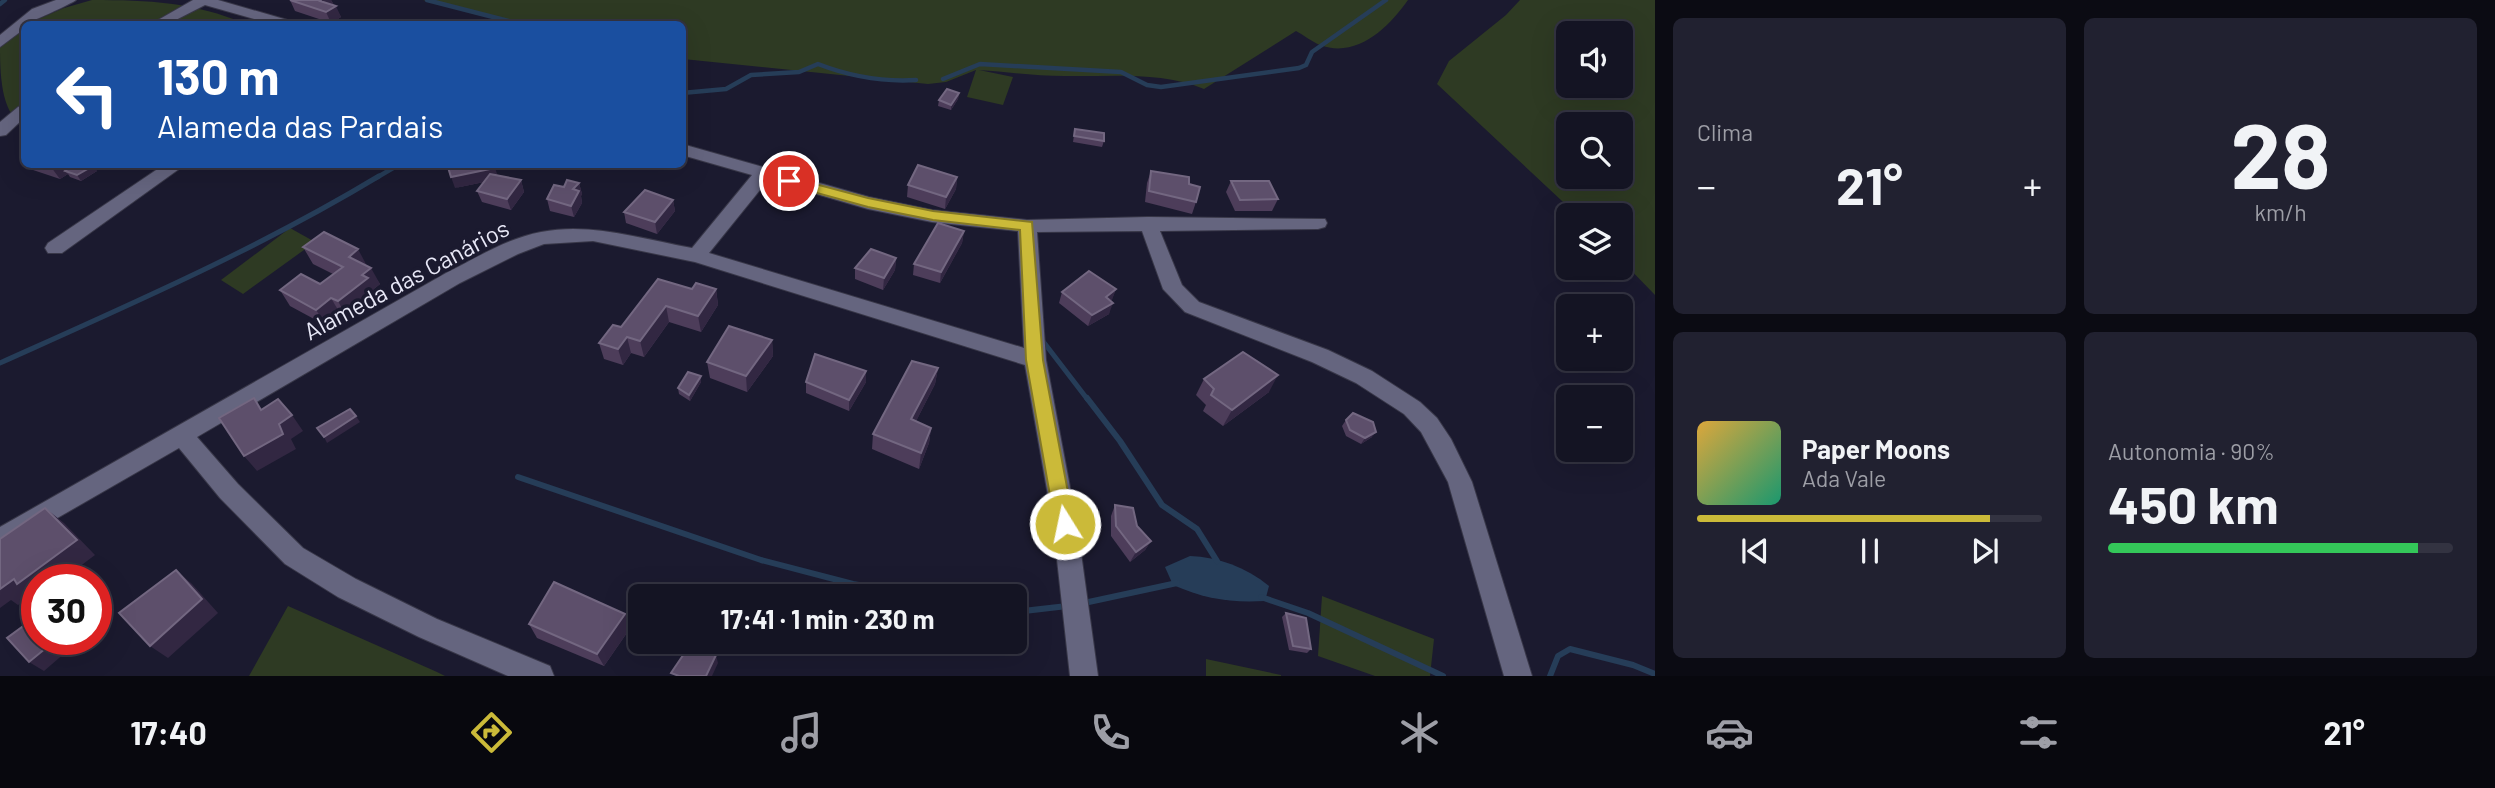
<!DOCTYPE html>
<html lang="pt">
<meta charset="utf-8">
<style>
:root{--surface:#141423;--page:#212130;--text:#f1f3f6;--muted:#9d9ea6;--line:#333341;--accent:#cbba39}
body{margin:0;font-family:Barlow,sans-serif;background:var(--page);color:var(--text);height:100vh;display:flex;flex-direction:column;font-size:26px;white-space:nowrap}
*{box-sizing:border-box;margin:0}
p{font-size:23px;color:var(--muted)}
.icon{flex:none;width:38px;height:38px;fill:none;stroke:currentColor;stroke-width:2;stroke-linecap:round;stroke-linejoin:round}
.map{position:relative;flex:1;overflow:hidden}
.side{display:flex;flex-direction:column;gap:18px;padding:18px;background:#0b0b13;width:840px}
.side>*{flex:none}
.hud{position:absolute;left:21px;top:21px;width:665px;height:147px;border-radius:10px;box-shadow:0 7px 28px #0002,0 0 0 2px var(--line);background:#1a4fa0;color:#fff;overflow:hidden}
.buttons{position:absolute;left:1556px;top:21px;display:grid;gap:14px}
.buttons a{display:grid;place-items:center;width:77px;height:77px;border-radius:10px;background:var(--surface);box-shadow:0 7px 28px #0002,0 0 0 2px var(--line);font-size:35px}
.speed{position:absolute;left:21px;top:564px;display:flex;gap:14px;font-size:35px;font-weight:700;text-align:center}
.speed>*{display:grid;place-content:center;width:91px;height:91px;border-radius:50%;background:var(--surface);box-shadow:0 7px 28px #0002,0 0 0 2px var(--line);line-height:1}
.speed .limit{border:10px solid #d22;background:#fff;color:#111}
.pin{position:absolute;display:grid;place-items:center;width:60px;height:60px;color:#fff;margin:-30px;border:4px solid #fff;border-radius:50%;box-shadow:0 2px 7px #0007}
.me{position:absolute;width:77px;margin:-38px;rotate:350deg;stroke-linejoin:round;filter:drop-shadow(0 0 5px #0008)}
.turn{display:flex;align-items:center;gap:24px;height:147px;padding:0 21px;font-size:32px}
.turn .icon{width:91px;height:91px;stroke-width:2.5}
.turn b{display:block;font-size:49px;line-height:60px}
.big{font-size:52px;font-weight:700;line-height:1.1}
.side .tile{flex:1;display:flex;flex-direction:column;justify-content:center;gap:10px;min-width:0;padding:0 24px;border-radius:10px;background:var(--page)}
.side .dial{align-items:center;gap:0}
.dial b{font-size:91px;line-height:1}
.song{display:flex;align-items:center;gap:21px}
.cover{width:84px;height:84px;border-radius:10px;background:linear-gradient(135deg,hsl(40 70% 55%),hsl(160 70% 35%))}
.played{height:7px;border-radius:4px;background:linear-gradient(90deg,var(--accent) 85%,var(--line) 85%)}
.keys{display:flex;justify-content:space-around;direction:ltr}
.heat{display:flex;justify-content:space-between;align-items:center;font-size:38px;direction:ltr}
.charge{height:10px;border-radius:5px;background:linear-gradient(90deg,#34c759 90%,var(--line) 0)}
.side .tiles{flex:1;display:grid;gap:18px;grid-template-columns:repeat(2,1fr)}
.trip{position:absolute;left:628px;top:584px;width:399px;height:70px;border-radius:10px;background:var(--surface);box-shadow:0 7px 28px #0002,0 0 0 2px var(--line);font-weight:700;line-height:70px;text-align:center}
.tabs{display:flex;height:112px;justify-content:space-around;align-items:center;background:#08080e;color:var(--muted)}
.tabs .icon{width:49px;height:49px}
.tabs .selected{color:var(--accent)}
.tabs b{font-size:32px;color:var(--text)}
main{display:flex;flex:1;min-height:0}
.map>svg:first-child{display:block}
.green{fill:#2e3a23;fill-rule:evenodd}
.water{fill:#263d58}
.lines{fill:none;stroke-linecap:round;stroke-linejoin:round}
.stream-far2{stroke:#263d58;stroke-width:4.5}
.stream-far1{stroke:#263d58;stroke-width:5}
.stream{stroke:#263d58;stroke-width:6}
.street-casing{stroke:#383748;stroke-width:2}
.street{fill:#65657f;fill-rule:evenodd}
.wall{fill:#4d3d5a}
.shaded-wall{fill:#322742}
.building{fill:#5d4f6b;stroke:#736781;stroke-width:2}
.route{fill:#cbba39;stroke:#847925;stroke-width:2}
.labels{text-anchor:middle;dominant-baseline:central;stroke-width:7;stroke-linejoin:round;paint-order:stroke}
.street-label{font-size:24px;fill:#e8e8f7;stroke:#1b1a2f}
</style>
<main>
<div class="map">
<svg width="1655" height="676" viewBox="0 0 1655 676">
<rect width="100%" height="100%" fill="#1b1a2f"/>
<g class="green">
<path d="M92 0C149 0 193 2 246 24H27L64 8Z"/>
<path d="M423 0H1408C1389 27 1357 59 1320 45 1312 42 1304 35 1296 31L1204 89C1160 71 1111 77 1065 76 1036 76 1007 72 979 70L1013 77 1003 105 967 97 976 70 946 82 928 84 683 59 682 24H520Z"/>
<path d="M1520 0H1655V295L1621 260 1620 215H1577L1437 84 1449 61 1506 15ZM1620 33V86H1568V33ZM1620 124V177H1568V124Z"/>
<path d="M24 25V125C0 114 0 72 0 43Z"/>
<polygon points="290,228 315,242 243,294 221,280"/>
<polygon points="1322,596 1434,639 1430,676 1375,676 1318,656"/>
<polygon points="288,606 437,672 445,676 249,676"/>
<polygon points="1206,659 1281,675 1281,676 1206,676"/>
</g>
<path class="water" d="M1190 556C1218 557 1246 567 1269 586L1265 601C1231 603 1205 599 1173 585L1165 567Z"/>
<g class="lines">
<g class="stream-far2">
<polyline points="427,0 520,24"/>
<polyline points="0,4 5,0"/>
<polyline points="943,79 980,64 1121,72 1147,85 1161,87 1299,68 1306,65 1312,52 1386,0"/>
<path d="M682 93 726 89 751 75 799 72 818 64C849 76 883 82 916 80"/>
<polyline points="376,178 400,164"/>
</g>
<g class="stream-far1">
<polyline points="1042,340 1088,400"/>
<path d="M0 363C129 305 258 249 379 176"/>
</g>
<g class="stream">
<polyline points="1087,398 1120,441 1162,505 1197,529 1217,561"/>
<polyline points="518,477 761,560 853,584 925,597"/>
<polyline points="1261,597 1308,613 1443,676"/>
<polyline points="1084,603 1177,583"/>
<polyline points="1015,612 1067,606"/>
<polyline points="1550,676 1558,656 1570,649 1633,665 1655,674"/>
</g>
<g class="street-casing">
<g id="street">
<path d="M56 0H76C73 3 27 24 24 24V29L0 47V35L32 9Z"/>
<polygon points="193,0 218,0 291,21 293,24 272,24 205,5 168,24 151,24"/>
<polygon points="24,105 24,118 6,135 0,136 0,122 18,107"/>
<path d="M682 144 869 197 932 210 1027 220 1148 217 1325 219 1327 223 1325 227 1318 229 1160 231 1182 285 1199 302 1328 350 1372 371 1420 402 1437 418 1451 439 1472 482 1532 676H1504L1448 482 1421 432 1404 414 1356 383 1312 362 1185 312 1163 289 1142 231 1037 232 1046 360 1077 524 1098 676H1070L1053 524 1025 365 695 262 593 241 544 244 518 254 460 283 197 437 238 484 303 548 356 579 437 619 550 666 554 676H508L419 637 338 597 285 564 220 498 179 448 0 551V527L446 273C476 258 508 238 541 232 591 222 642 239 692 248L752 175 682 155ZM768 180 868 209 932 222 1018 231 1024 348 709 253Z"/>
<polygon points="165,164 186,164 62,253 48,253 45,248 48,243"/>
</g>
</g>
<use href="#street" class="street"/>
</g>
<g class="wall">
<polygon points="290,0 331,0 341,17 331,23 295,11"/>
<polygon points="959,93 958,99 951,110 938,106 939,100"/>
<polygon points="1075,129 1104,141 1102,147 1073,142"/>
<polygon points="28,164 88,164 97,171 81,181 70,177 68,174 60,179 33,170"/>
<polygon points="1151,171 1189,184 1196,202 1192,214 1145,202 1147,183"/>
<polygon points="498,176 521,180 524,192 511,210 482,202 477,191 484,182 455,188"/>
<polygon points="957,177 956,189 945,209 907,197 908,185"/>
<polygon points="1231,181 1278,199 1272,211 1235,211 1226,192"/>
<polygon points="579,183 582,194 581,196 582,203 574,217 550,211 547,199 564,187"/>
<polygon points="673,200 675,211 657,234 626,223 624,212"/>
<polygon points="964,231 962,243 940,283 913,275 914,264"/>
<polygon points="303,247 367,266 380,284 374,289 377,295 347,318 341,315 327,326 290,306 280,290 320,284 333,274 313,264"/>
<polygon points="896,258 895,270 883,290 855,279 855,268"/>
<polygon points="692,289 716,289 718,305 701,332 669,322 644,357 631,353 623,365 604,359 599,343 621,327"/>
<polygon points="1116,289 1111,301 1109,314 1088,326 1059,303 1062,292"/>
<polygon points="772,340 773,356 747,392 710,378 707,362"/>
<polygon points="938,368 935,384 916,421 931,428 929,443 919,469 872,449 873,434"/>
<polygon points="866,371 866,382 849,411 806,393 806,382"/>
<polygon points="701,376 701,382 690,401 679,394 678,388"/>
<polygon points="1204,379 1269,392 1223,426 1203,411 1206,405 1196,395"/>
<polygon points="1346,420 1372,437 1361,444 1346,436 1342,426"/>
<polygon points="1115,505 1151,541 1145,550 1130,562 1111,536 1111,516"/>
<polygon points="1286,613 1311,649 1307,653 1289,650 1282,617"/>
<polygon points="625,614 631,627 604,666 537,638 529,624"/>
</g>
<g class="shaded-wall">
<polygon points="321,0 331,0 334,6 320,1"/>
<polygon points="336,6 341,17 331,23 326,12"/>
<polygon points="959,93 958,99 951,110 951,105"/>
<polygon points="55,164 81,164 65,171 68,174 60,179 51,167"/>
<polygon points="93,166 97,171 81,181 77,175"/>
<polygon points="495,168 499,179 455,188 451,177"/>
<polygon points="957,177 956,189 945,209 946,197"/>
<polygon points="521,180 524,192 511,210 507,199"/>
<polygon points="579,183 582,194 581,196 582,203 574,217 571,206 573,189"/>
<polygon points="673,200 675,211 657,234 655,222"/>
<polygon points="964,231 962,243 940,283 941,272"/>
<polygon points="358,249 367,266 349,257"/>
<polygon points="896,258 895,270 883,290 884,278"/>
<polygon points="371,268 380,284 374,289 377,295 347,318 338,301 362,275"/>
<polygon points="716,289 718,305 701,332 698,316"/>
<polygon points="1116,289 1112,300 1102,309 1106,297"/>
<polygon points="331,298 341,315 327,326 316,310"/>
<polygon points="1113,303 1109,314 1088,326 1092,315"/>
<polygon points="666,306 669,322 644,357 640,341"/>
<polygon points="627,337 631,353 623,365 618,349"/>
<polygon points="772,340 773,356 747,392 746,376"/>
<polygon points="938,368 935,384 909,435 911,419"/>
<polygon points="866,371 866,382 849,411 849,400"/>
<polygon points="1278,375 1269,392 1223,426 1232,410"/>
<polygon points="701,376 701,382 690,401 689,395"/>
<polygon points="292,415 303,431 291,439 296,449 257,471 244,456 279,424"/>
<polygon points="356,416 360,422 327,443 324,437"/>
<polygon points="931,428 929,443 919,469 921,453"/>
<polygon points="1376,432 1372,437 1361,444 1365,438"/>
<polygon points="45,508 64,523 95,555 63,579 37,579 37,597 33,594 18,605 11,600 0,608 0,589"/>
<polygon points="1151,541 1145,550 1130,562 1136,552"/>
<polygon points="176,570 192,584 218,613 168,658 150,646"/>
<polygon points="625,614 631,627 604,666 597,654"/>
<polygon points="57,639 81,639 44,671 29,662"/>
<polygon points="716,655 718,663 712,676 706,676"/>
</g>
<g class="building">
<polygon points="290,0 321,0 320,1 336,6 326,12"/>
<polygon points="947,89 959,93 951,105 939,100"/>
<polygon points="1075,129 1104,133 1104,141 1074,136"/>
<polygon points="42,164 55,164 51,167"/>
<polygon points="74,164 88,164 93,166 77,175 65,171"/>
<polygon points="447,164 494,164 495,168 451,177"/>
<polygon points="918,165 957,177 946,197 908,185"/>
<polygon points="1151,171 1189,177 1189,184 1200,187 1196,202 1149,191"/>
<polygon points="490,174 521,180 507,199 477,191"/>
<polygon points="567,180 579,183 573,189 579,191 571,206 547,199 554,185 564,187"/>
<polygon points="1231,181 1269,181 1278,199 1240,200"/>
<polygon points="645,190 673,200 655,222 624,212"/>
<polygon points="938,223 964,231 941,272 914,264"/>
<polygon points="324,232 358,249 349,257 371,268 362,275 368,278 338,301 331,298 316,310 280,290 301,274 320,284 343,267 303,247"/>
<polygon points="871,249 896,258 884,278 855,268"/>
<polygon points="1089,271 1116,289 1106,297 1113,303 1092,315 1062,292"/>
<polygon points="658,279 692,289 696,283 716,289 698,316 666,306 640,341 627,337 618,349 599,343 613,325 621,327"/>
<polygon points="729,326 772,340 746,376 707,362"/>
<polygon points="1243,352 1278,375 1232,410 1211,395 1214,389 1204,379"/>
<polygon points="815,354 866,371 849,400 806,382"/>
<polygon points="912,361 938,368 911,419 931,428 921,453 873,434"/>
<polygon points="688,372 701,376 689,395 678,388"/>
<polygon points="254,398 261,410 278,399 292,415 279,424 283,434 244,456 219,418"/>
<polygon points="350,409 356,416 324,437 317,428"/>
<polygon points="1353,413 1373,422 1376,432 1365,438 1350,430 1346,420"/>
<polygon points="1115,505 1133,508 1137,526 1151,541 1136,552 1116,526"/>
<polygon points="45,508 77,540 17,584 14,579 0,589 0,539"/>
<polygon points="176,570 202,599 150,646 119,613"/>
<polygon points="554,582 625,614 597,654 529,624"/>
<polygon points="1286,613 1306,618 1311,649 1293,646"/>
<polygon points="37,616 37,639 57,639 29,662 7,638"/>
<polygon points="690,645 716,655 706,676 679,676 671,673"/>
</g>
<polygon class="route" points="789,177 868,198 933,211 1032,222 1043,360 1074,524 1071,530 1065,533 1058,530 1055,524 1026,360 1020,230 933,220 868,207 784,184 782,181"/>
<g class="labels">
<g class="street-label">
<text transform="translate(406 279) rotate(-28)">Alameda das Canários</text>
</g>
</g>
</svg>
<div class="buttons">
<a><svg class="icon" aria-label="sound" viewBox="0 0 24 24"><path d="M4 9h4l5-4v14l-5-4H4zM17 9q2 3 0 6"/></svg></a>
<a><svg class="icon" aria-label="search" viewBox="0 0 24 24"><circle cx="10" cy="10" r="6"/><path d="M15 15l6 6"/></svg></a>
<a><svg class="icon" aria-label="layers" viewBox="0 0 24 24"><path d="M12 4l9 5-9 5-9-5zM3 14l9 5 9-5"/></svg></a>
<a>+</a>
<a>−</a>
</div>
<div class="speed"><div class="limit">30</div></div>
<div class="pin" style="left:789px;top:181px;background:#d93025"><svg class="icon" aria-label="arrive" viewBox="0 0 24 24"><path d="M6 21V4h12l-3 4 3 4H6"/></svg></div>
<svg class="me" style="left:1065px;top:524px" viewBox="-20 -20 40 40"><circle r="17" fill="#cbba39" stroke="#fff" stroke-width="3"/><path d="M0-11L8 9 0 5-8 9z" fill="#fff"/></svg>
<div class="trip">17:41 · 1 min · 230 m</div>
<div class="hud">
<div class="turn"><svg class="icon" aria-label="left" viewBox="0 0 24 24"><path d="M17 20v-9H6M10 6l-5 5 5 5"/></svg><div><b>130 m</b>Alameda das Pardais</div></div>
</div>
</div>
<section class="side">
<div class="tiles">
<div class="tile"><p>Clima</p>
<div class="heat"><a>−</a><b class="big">21°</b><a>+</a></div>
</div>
<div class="tile dial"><b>28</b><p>km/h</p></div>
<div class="tile">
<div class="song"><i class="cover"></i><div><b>Paper Moons</b><p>Ada Vale</p></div></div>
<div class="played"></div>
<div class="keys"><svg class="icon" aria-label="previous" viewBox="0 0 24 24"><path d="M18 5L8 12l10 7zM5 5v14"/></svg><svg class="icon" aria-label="pause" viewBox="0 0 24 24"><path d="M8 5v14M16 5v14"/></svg><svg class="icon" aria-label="next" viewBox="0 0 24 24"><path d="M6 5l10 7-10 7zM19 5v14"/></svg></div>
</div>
<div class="tile"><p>Autonomia · 90%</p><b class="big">450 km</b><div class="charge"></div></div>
</div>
</section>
</main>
<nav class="tabs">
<b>17:40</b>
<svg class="icon selected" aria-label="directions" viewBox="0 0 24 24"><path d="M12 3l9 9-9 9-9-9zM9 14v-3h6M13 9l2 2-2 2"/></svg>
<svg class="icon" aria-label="music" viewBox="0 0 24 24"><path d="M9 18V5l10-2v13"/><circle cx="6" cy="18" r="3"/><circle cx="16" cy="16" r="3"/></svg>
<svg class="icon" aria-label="phone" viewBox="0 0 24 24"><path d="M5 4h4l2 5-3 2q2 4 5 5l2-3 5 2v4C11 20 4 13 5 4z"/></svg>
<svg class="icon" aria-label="climate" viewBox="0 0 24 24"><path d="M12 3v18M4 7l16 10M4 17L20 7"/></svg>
<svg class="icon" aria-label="car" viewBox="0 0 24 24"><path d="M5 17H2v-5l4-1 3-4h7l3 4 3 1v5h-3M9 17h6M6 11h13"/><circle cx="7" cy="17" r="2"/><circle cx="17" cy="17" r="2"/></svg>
<svg class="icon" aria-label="filters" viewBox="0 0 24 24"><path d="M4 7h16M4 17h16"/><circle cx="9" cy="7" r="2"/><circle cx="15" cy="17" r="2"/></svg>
<b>21°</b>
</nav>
